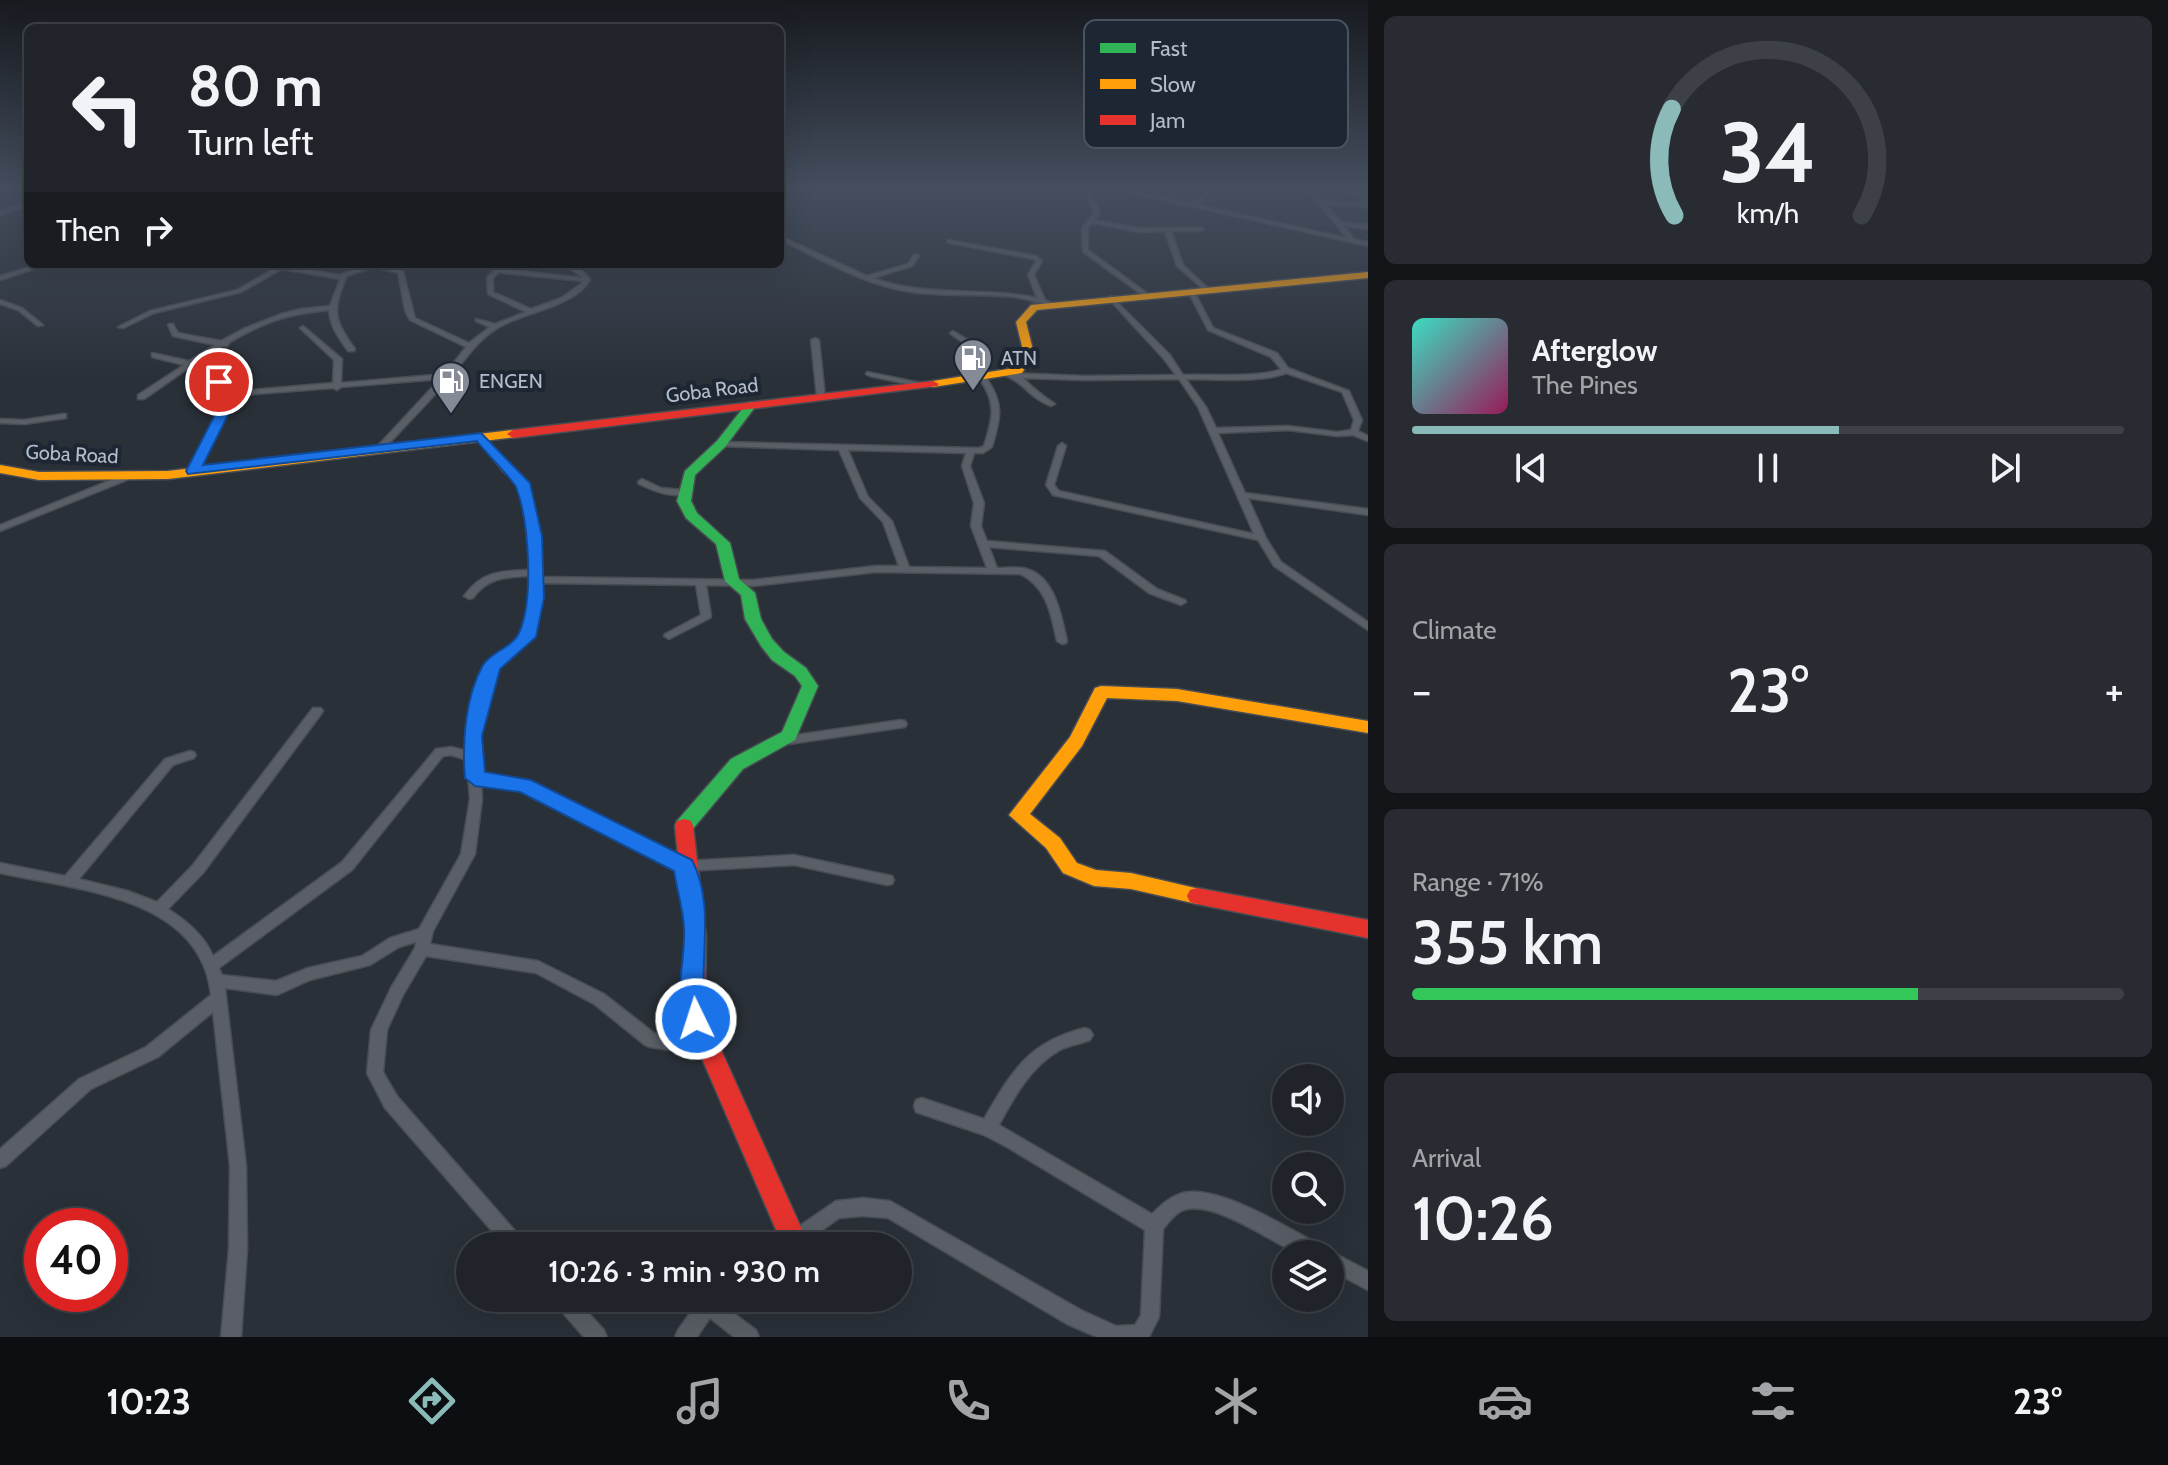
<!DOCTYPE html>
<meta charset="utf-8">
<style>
:root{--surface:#20242a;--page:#282c32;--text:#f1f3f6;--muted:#a2a4a8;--line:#3d4147;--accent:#8bbbb9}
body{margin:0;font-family:Cabin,sans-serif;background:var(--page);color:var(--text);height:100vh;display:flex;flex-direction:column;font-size:30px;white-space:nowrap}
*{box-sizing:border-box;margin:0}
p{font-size:26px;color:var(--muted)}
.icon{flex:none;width:44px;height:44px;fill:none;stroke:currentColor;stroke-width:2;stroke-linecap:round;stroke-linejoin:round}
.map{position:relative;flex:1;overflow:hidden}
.panel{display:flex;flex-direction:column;gap:16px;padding:16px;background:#121417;width:800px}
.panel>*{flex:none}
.guide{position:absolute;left:24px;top:24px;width:760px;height:244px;border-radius:12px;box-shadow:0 8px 32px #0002,0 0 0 2px var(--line);background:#20242a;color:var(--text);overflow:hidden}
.tools{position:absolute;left:1272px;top:1064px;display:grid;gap:16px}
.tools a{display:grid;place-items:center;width:72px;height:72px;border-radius:50%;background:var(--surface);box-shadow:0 8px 32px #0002,0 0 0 2px var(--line);font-size:40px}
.speed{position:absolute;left:24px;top:1208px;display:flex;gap:16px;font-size:40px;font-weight:700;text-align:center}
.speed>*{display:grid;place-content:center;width:104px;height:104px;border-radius:50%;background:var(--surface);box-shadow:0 8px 32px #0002,0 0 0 2px var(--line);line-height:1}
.speed .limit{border:12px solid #d22;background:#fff;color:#111}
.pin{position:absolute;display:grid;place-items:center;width:68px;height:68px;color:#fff;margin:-34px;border:4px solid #fff;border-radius:50%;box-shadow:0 2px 8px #0007}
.me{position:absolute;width:88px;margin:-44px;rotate:356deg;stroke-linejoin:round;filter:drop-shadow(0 0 6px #0008)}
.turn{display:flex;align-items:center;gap:28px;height:168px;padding:0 32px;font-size:36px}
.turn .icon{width:104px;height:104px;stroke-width:2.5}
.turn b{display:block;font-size:56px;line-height:68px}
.then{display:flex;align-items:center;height:76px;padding:0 32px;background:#0003;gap:16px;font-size:30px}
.big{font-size:60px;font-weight:600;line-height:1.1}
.panel .tile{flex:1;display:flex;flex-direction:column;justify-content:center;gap:12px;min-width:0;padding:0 28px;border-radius:12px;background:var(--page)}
.panel .dial{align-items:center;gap:0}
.dial svg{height:208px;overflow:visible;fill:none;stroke:var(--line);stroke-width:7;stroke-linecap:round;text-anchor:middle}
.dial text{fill:var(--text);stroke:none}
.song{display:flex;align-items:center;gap:24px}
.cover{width:96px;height:96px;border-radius:12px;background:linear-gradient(135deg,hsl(170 70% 55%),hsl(330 70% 35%))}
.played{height:8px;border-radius:4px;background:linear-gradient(90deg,var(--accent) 60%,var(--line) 60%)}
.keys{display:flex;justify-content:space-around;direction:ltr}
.heat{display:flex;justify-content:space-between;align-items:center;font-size:44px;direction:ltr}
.charge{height:12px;border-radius:6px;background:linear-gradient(90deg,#34c759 71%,var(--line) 0)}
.trip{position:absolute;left:456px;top:1232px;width:456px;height:80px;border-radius:40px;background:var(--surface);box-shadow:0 8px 32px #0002,0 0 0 2px var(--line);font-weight:600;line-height:80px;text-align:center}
.menu{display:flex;height:128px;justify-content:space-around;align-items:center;background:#0d0e11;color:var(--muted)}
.menu .icon{width:56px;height:56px}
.menu .current{color:var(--accent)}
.menu b{font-size:36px;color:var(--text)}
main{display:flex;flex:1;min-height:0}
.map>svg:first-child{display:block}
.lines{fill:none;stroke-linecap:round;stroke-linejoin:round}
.street-casing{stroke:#484c53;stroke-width:3}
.fast-casing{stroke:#484c53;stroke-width:3}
.slow-casing{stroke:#484c53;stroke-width:3}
.jam-casing{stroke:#484c53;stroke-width:3}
.street{fill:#5a5e66;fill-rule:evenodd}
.fast{fill:#30b455;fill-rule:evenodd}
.slow{fill:#ff9f0a;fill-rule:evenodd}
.jam{fill:#e5322d;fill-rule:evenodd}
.route{fill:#1a73e8;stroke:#114b97;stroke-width:2}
.labels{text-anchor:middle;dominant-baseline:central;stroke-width:8;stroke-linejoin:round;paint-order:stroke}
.far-poi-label{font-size:20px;fill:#b4bcc9;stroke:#1d2633;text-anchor:start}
.far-street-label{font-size:20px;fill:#b4bcc9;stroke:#1d2633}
.key{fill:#1d2633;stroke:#4a5360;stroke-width:2}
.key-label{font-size:22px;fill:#b4bcc9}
</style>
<main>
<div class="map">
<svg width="1368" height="1337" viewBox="0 0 1368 1337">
<rect width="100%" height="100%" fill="#2a3038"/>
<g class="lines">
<g class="street-casing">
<g id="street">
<polygon points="1085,189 1090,189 1100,213 1094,220 1139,228 1203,228 1204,229 1201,231 1171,231 1183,265 1208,288 1208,290 1204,290 1177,266 1165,231 1139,232 1092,223 1088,228 1088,250 1148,294 1148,296 1144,296 1083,252 1082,228 1094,213"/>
<polygon points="1114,189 1122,189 1193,204 1202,195 1203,189 1207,189 1208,195 1198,205 1347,238 1307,189 1312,189 1323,201 1368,203 1368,207 1326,205 1341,222 1368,225 1368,229 1344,226 1354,239 1368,242 1368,246"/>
<polygon points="1339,189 1346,189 1368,197 1368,201"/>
<polygon points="28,202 28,206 0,215 0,211"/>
<path d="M780 236 867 276 908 264 914 255H918L919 256 912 266 873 278C926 298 983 286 1037 298L1028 275 1036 261 1034 259 950 243 948 242V240L1036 256 1042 261 1034 275 1045 300 1054 304 1051 306C1039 303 1028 299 1015 297 981 293 945 297 911 292 864 285 823 260 780 240Z"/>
<polygon points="40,264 49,264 0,280 0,276"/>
<path d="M259 264H273L339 275 371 264H380L403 271 415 318 469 343 490 327 476 321V319L495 324 526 312 488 294 487 277 494 271 475 264H485L503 269 583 278 564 264C573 264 587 272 590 280 574 307 525 312 499 327 476 341 469 356 452 375 430 401 405 426 381 452L378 453 374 450 440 379 341 387 337 390 333 388 242 395 231 399 197 471 196 473H190L189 471 224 398 213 381 190 367 144 399H138V395L184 365 152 357V353L189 361 215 345 173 336 168 325 169 324H173L178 333 221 341 243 329 281 314 301 309 330 306 340 279 282 269 241 292 154 313 123 328 118 327 150 311 237 290 275 268ZM374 267 398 273 405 310 410 320 466 347 445 374 341 383 342 359 303 326 300 328 301 329 334 360 333 383 241 391 230 395 218 378 195 364 223 346H227L230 342C267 321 287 314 329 310 330 327 339 338 348 351H354L355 349C333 320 332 309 347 276ZM499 272 502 273 582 281 581 284 561 298 531 309 493 292V278Z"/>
<path d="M1191 289 1194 291 1213 328 1277 353 1288 368 1349 391 1362 420 1358 431 1368 436V441L1353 435 1337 436 1288 430 1218 433 1245 493 1368 509V515L1248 498 1266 538 1281 562 1368 622V630L1274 566 1258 540 1053 495 1046 485 1058 446 1062 443 1066 446 1054 485 1059 491 1254 534 1198 407 1179 379 1085 380 1023 378C1033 388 1043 396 1055 404L1051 406C1029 398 1024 382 1004 375L1008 373 1085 376 1176 375 1164 359 1109 299V297L1111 296 1170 355 1183 375C1206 374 1262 378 1281 369L1271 357 1208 330 1188 291ZM1286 373 1342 392 1354 420 1351 430 1337 432 1288 426 1216 428 1206 407 1186 379C1211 379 1265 383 1286 373Z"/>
<polygon points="0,300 22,308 43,325 38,326 18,310 0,304"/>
<path d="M953 331 979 347V360L990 377 987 379C1005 405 1000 419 992 447L983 453H974L970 466 984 503 981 526 987 541 1105 551 1157 589 1185 600 1186 602 1181 605 1149 593 1099 556 989 547 997 568C1005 568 1014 567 1023 568 1055 574 1061 615 1067 641L1066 643 1062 644 1057 641C1051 614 1047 587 1020 574L876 572 753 586 706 585 711 616 710 618 669 639 664 636 665 634 701 615 696 585 540 583V598L532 637 497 668 478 736 481 774 528 782 685 861 794 855 887 875 892 876 894 880 892 884 887 885 794 865 684 871 522 789 481 783 482 799 475 854 433 931 430 944 538 961 604 994 654 1033 708 1042 714 1044 716 1049 714 1054 708 1056 650 1047 645 1045 594 1004 536 973 426 956 403 995 387 1030 383 1072 397 1096 523 1240 526 1246H505L385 1108 367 1073 371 1030 392 986 415 948 416 942 399 947 370 965 310 980 277 995 225 988 246 1166 247 1249 241 1337H221L229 1249 230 1166 213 1012 158 1057 91 1089 6 1166 0 1168V1149L79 1079 146 1047 211 995C201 896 76 890 0 873V863L65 876 165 759 190 751 194 752 196 755 194 758 173 765 79 879 128 891 157 902 193 865 313 708H321L323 711 321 714 203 873 168 909C187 921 204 935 213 956L342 862 436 749 451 747 467 751 466 736 487 666 522 636 530 598V576C506 577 488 577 473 598L469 599 464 596C482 571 501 571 530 570L529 536 519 486 503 471 478 439V435H484L509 467 527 485 539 536V571L542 573 540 577 753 580 876 566H899L883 522 860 498 839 450 721 446 717 444 721 442 979 448 984 446C993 417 997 404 979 378L982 376 971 360V348L951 334 950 333ZM848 450 966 453 962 466 974 503 971 526 987 568 909 567 892 521 868 497ZM451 755 467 760 470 799 461 854 419 929 390 938 362 956 308 968 276 981 222 975 219 968 352 870 443 756Z"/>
<polygon points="815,338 819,340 825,397 821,399 817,397 811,340"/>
<polygon points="867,372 921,383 925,385 921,387 870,376 866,374"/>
<polygon points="63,414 66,414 66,418 24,424 0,423 0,419 24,420"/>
<polygon points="126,474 129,475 129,479 0,531 0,525"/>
<path d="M642 479 661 488 684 490 688 493C673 499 654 491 639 484L638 482Z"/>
<polygon points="901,720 905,721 907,724 905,727 782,745 778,744 776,741 778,738 782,737"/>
<path d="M1085 1028 1090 1030 1093 1035 1090 1040C1080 1044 1069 1045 1060 1050 1031 1066 1014 1097 999 1125L1152 1214C1163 1203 1173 1194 1188 1192 1225 1188 1292 1230 1325 1248L1327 1252 1330 1251 1368 1271V1290L1330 1270V1254C1320 1254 1307 1256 1298 1253 1271 1243 1212 1197 1181 1211 1174 1215 1168 1223 1163 1229L1159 1317 1149 1337H1097L1067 1324 888 1218 863 1216 839 1218 800 1246H776L779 1240 836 1201 863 1198 890 1201 1081 1310 1116 1326 1135 1325 1141 1315 1145 1230 1007 1147 984 1135 916 1112 914 1106 916 1100 922 1098 984 1119C1012 1071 1028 1042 1085 1028Z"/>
<polygon points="554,1298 575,1298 604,1330 607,1337 584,1337 556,1305"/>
<polygon points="701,1298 729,1298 724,1306 756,1330 759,1337 734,1337 710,1318 697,1337 675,1337 678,1330"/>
</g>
</g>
<g class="fast-casing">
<polygon id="fast" points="751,402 757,405 755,407 725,447 695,475 691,501 697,513 730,543 739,579 755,593 761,619 772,639 784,652 806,668 818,686 795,740 743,769 691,831 684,833 677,831 675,826 677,821 731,759 782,732 802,686 795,676 772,660 761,646 745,619 741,595 725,581 716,544 686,518 677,501 685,471 717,441 747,403"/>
</g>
<g class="slow-casing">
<g id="slow">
<polygon points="1368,272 1368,278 1037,310 1026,322 1034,354 1022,373 933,387 927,384 933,381 1014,368 1024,354 1016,322 1031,305"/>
<polygon points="513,430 519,434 517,437 168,479 39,480 0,473 0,465 39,472 168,471"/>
<polygon points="1101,686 1177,689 1368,721 1368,733 1177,701 1107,698 1082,746 1030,814 1060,838 1077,863 1096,870 1131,873 1204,890 1207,896 1204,902 1197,904 1131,889 1094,886 1063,873 1046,848 1009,815 1070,737 1095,688"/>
</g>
</g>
<g class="jam-casing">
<g id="jam">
<polygon points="933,381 939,384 937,386 513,438 507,434 513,430"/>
<polygon points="684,819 691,821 693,826 706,937 705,995 707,1019 802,1230 806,1239 803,1246 783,1246 685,1019 683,995 686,937 675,826 677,821"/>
<polygon points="1197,888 1368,920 1368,938 1197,904 1190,902 1187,896 1190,890"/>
</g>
</g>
<use href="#street" class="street"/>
<use href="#fast" class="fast"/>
<use href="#slow" class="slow"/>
<use href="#jam" class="jam"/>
</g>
<linearGradient id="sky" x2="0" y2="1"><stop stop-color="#171a1f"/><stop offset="0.5" stop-color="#444e5e"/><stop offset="1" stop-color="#444e5e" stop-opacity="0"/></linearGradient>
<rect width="1368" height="376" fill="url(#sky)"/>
<path class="route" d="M219 378 225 382 234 403 203 465 481 433 530 483 542 536 544 598 536 637 500 669 482 736 485 772 531 780 692 860C714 903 701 951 704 997 705 1009 710 1016 705 1027L696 1031 687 1027C672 995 686 961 684 927 683 909 677 890 674 871L520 792 475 786 465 778C462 743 465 697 483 665 491 652 513 647 519 633 534 600 529 521 516 487 514 481 484 451 477 441L188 474 186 471 221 403 213 382Z"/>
<defs>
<g id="fuel-pin" transform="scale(2)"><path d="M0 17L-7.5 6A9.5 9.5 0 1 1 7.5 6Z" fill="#848b96" stroke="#1d2633"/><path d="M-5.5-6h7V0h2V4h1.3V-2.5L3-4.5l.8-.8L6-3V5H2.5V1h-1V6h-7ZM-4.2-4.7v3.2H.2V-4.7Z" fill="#fff"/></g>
</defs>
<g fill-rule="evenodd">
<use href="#fuel-pin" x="973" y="358"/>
<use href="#fuel-pin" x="451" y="381"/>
</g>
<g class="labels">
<g class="far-poi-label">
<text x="1001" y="358">ATN</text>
<text x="479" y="381">ENGEN</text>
</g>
<g class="far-street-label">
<text transform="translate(712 390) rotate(-7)">Goba Road</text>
<text transform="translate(72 454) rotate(3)">Goba Road</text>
</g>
</g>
<rect x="1084" y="20" width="264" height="128" rx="12" class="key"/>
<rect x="1100" y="43" width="36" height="10" fill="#30b455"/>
<rect x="1100" y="79" width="36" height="10" fill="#ff9f0a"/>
<rect x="1100" y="115" width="36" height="10" fill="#e5322d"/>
<g class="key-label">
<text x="1150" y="56">Fast</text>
<text x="1150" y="92">Slow</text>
<text x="1150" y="128">Jam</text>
</g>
</svg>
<div class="tools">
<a><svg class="icon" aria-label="sound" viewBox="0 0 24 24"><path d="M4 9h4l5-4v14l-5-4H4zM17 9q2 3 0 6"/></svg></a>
<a><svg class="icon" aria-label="search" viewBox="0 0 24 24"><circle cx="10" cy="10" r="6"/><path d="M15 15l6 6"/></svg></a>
<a><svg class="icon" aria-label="layers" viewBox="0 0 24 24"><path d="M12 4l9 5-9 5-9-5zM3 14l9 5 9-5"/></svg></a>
</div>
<div class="speed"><div class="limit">40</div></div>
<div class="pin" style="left:219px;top:382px;background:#d93025"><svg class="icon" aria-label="arrive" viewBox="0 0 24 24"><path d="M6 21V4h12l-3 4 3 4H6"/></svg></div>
<svg class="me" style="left:696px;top:1019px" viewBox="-20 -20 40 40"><circle r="17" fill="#1a73e8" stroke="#fff" stroke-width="3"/><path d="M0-11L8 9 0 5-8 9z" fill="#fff"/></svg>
<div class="trip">10:26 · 3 min · 930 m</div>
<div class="guide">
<div class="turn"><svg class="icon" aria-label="left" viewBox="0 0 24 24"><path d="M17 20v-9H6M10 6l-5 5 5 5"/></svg><div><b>80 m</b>Turn left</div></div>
<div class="then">Then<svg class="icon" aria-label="right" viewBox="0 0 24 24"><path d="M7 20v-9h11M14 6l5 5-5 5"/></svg></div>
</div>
</div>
<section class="panel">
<div class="tile dial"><svg viewBox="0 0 100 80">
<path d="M14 69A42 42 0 1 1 86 69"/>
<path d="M14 69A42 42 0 0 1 13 28" stroke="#8bbbb9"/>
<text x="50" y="56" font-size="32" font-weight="700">34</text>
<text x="50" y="72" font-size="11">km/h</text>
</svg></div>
<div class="tile">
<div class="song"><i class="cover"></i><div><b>Afterglow</b><p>The Pines</p></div></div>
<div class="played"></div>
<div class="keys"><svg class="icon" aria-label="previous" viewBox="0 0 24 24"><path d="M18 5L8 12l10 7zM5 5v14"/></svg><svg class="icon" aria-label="pause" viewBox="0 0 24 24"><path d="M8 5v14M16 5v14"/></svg><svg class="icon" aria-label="next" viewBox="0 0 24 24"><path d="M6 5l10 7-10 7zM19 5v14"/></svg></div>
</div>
<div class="tile"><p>Climate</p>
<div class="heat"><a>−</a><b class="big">23°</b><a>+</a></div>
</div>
<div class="tile"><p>Range · 71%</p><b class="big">355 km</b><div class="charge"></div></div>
<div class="tile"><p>Arrival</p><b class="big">10:26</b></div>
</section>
</main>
<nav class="menu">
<b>10:23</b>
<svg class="icon current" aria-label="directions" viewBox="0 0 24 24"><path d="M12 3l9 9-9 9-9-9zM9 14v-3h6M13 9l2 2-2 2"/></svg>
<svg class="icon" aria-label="music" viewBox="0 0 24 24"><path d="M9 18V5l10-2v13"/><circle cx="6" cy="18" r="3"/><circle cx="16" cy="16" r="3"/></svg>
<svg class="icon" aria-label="phone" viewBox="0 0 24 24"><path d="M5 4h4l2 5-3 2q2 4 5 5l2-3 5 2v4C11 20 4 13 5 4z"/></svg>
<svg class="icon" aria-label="climate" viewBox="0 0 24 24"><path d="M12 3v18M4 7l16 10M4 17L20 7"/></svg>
<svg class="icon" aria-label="car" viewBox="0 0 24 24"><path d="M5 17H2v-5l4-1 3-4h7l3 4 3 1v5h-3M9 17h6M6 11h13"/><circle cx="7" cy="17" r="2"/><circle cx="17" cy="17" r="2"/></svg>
<svg class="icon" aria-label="filters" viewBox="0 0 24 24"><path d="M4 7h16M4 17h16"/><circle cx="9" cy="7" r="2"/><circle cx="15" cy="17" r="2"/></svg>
<b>23°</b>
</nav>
